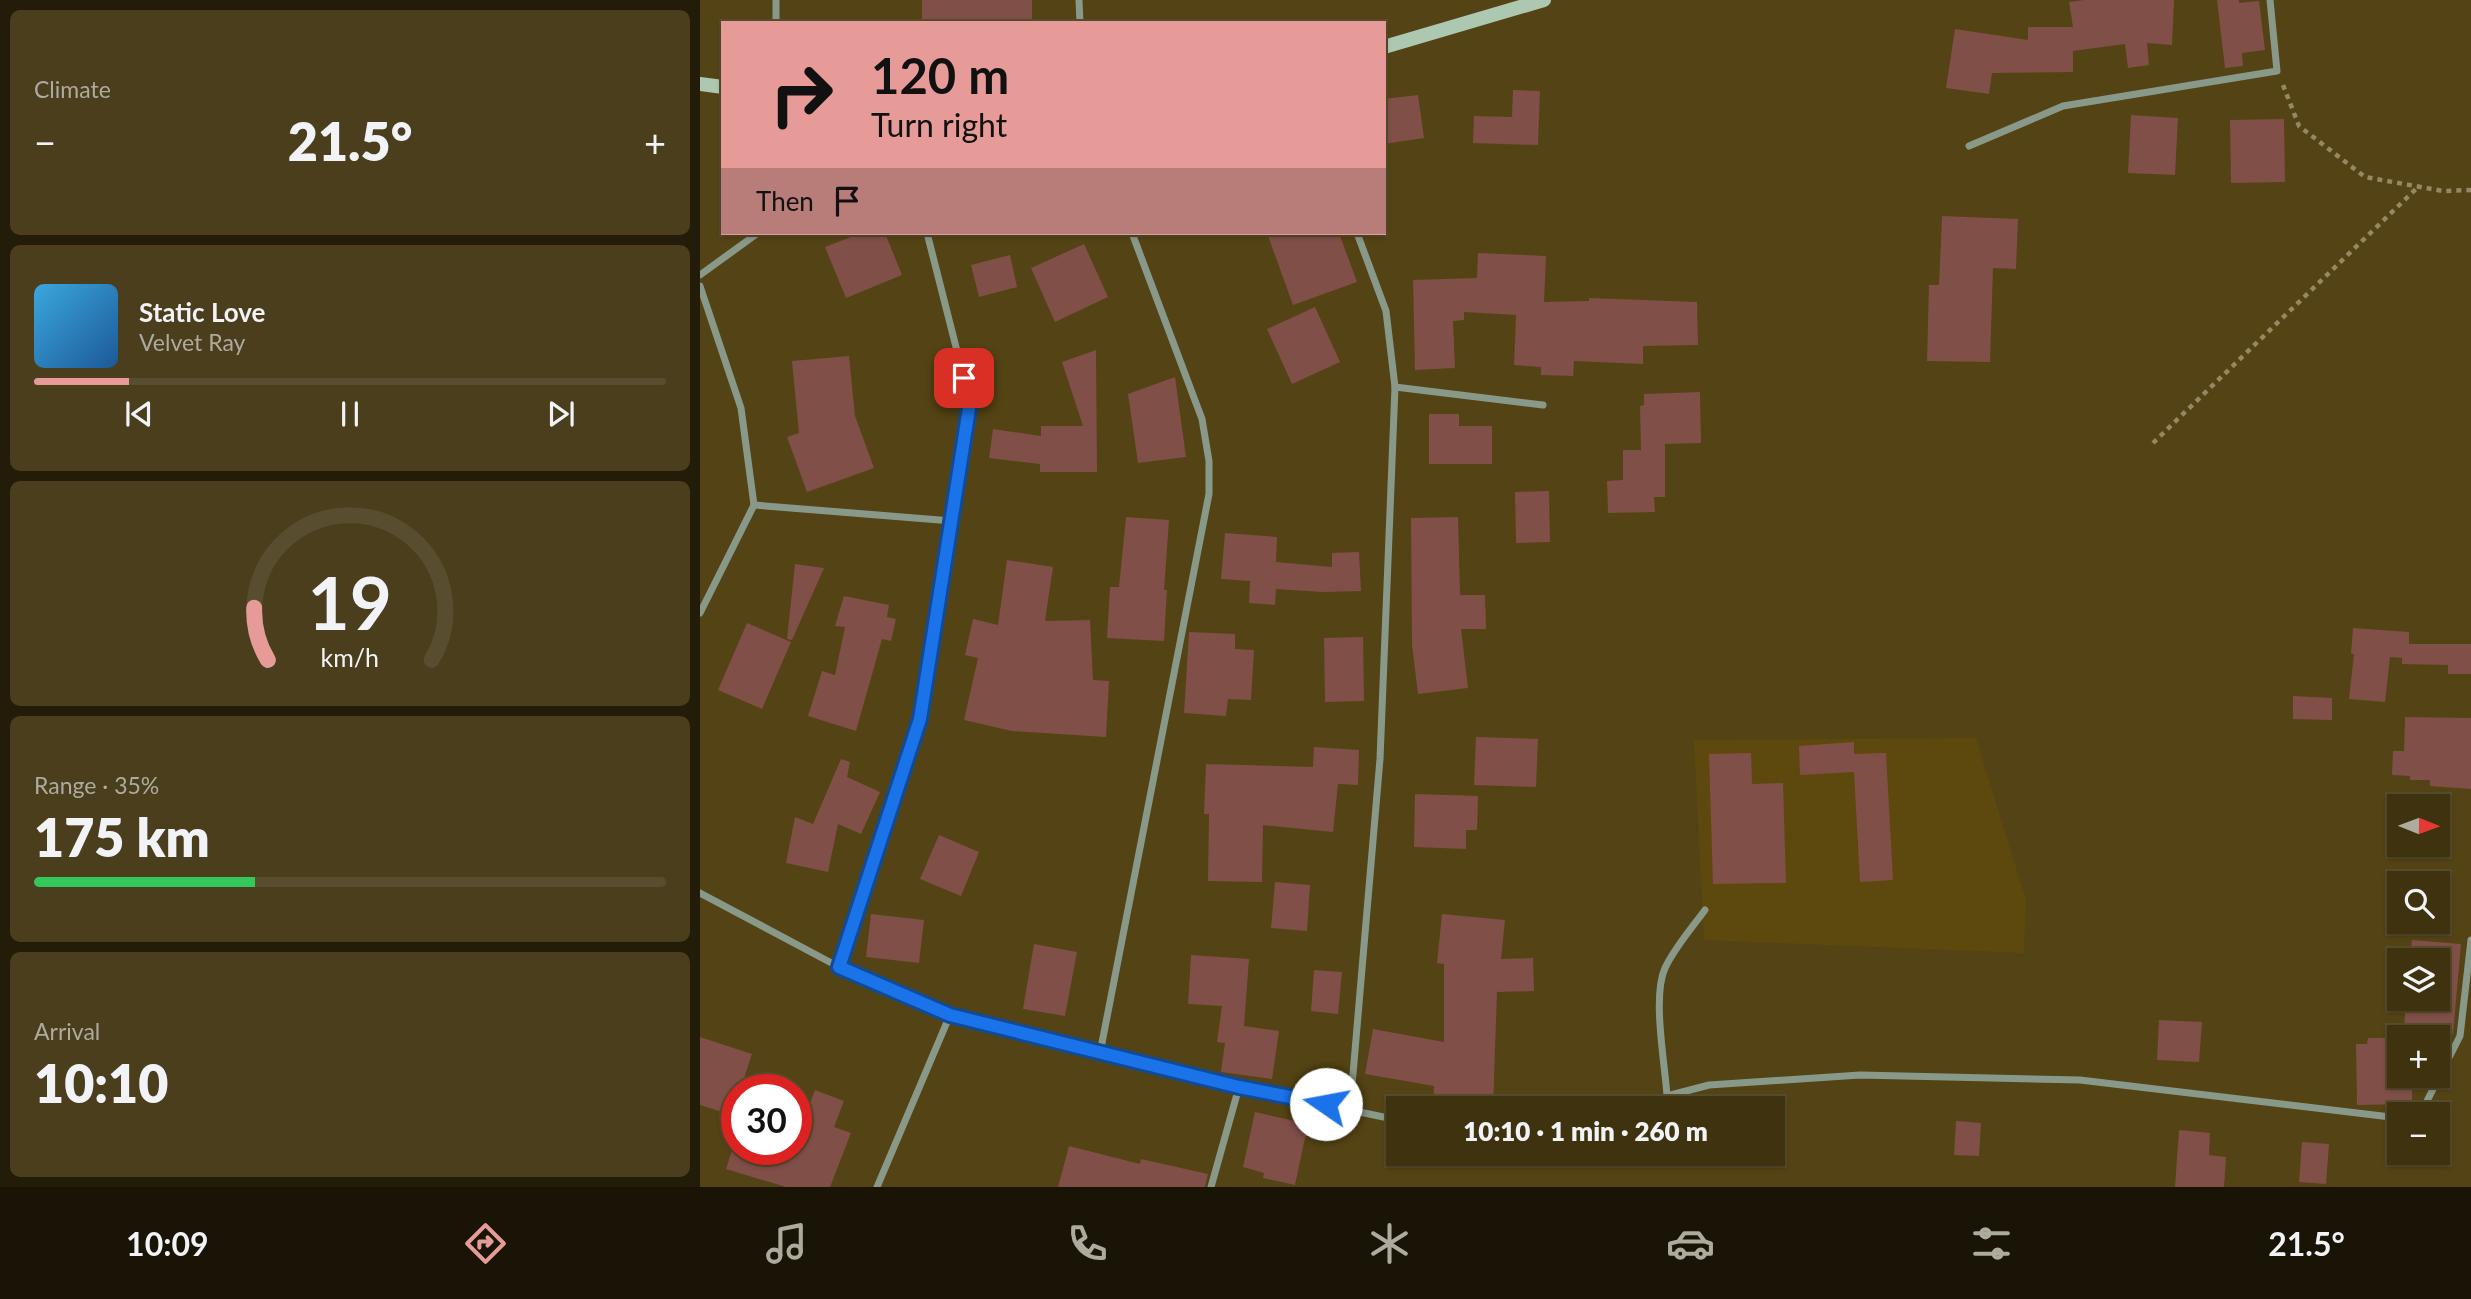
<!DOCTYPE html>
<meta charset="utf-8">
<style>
:root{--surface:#3f320f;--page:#4a3e1d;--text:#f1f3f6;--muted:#adaa9e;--line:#584d2f;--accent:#e69b98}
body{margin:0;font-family:Lato,sans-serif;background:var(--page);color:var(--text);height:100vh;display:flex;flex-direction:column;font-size:26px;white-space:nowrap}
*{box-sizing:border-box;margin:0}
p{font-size:23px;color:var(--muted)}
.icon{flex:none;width:38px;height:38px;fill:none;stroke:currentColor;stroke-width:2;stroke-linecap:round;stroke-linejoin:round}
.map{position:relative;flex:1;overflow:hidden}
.side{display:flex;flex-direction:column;gap:10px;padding:10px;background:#231c08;width:700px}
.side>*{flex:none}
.hud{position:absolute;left:21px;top:21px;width:665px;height:214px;border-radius:0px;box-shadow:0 2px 5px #0004,0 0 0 2px var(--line);background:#e69b98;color:#111;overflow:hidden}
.needle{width:46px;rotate:91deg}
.tools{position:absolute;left:1687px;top:794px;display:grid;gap:14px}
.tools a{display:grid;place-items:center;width:63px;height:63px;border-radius:0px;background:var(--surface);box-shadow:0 2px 5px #0004,0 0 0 2px var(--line);font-size:35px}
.speed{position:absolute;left:21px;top:1074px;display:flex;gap:14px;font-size:35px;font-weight:700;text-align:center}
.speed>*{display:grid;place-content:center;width:91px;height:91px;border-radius:50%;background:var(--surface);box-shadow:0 2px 5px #0004,0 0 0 2px var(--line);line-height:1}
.speed .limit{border:10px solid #d22;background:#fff;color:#111}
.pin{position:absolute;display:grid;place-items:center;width:60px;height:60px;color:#fff;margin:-30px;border-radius:14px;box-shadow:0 4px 10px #0006}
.me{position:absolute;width:77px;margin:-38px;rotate:282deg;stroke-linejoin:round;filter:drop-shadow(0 0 5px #0008)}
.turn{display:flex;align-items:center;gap:24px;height:147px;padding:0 35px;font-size:32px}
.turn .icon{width:91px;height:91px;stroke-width:2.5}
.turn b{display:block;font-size:49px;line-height:60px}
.then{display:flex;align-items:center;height:66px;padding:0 35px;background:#0003;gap:14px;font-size:26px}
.big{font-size:52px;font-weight:800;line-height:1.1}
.side .card{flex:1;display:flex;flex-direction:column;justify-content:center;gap:10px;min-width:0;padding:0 24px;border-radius:10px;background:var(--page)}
.side .dial{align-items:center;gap:0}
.dial svg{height:182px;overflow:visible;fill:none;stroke:var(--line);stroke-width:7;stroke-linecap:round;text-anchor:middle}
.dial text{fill:var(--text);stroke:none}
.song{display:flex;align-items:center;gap:21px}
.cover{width:84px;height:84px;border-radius:10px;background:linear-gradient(135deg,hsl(200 70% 55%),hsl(210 70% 35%))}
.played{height:7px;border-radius:4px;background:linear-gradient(90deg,var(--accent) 15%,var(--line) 15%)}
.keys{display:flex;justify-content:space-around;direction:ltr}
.heat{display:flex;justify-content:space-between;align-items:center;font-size:38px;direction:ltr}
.charge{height:10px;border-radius:5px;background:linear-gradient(90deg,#34c759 35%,var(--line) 0)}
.trip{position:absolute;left:686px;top:1096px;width:399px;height:70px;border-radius:0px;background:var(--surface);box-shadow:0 2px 5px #0004,0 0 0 2px var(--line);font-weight:800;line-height:70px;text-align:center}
.menu{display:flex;height:112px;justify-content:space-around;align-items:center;background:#191406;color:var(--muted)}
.menu .icon{width:49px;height:49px}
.menu .on{color:var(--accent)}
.menu b{font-size:32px;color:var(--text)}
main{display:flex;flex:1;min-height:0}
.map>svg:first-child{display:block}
.built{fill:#5d490d}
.building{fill:#804f47}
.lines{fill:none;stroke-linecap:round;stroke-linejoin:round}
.path{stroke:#968864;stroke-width:4.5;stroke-dasharray:5 5;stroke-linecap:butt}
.street{stroke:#88998a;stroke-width:7}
.secondary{stroke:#acc8b0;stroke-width:14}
.route-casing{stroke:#114b97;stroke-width:18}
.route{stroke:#1a73e8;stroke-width:12}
</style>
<main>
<section class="side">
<div class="card"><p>Climate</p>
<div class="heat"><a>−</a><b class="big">21.5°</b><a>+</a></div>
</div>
<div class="card">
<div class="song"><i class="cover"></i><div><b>Static Love</b><p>Velvet Ray</p></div></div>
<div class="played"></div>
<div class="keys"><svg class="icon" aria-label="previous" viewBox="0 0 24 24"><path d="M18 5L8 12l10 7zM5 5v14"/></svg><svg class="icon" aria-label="pause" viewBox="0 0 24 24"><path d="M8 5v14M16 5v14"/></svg><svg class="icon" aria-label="next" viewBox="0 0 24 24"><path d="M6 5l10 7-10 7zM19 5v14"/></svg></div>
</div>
<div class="card dial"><svg viewBox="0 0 100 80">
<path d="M14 69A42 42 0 1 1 86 69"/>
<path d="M14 69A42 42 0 0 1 8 46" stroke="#e69b98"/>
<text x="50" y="56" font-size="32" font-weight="700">19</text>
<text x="50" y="72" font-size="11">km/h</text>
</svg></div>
<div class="card"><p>Range · 35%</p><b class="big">175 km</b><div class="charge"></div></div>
<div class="card"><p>Arrival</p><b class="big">10:10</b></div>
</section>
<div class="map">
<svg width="1771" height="1187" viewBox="0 0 1771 1187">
<rect width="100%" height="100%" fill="#544314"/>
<polygon class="built" points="1276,738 1326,900 1324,953 1004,940 994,740"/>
<g class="building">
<rect x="222" y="0" width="110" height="23"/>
<polygon points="1384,0 1474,0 1472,45 1447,43 1449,65 1428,68 1425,44 1373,51 1373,72 1292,73 1289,94 1246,88 1255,29 1328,40 1328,27 1373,27 1369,2"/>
<polygon points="1517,0 1539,0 1539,3 1559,1 1565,50 1542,53 1543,66 1525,68"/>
<polygon points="813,90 840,91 838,145 773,143 774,116 812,117"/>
<polygon points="718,95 724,138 684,144 684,99"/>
<polygon points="1431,115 1478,118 1475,175 1428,173"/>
<polygon points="1584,119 1585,182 1531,183 1530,120"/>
<polygon points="1242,216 1318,219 1316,269 1293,268 1290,362 1227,361 1229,285 1239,285"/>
<polygon points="161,233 185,233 202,275 146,298 125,247"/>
<polygon points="567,233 639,233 657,282 593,305"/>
<polygon points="384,244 408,297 355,322 331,268"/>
<polygon points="778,253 846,256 844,302 889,301 889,298 997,302 998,345 943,346 943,364 874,361 873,376 841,375 841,367 814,365 816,315 764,312 764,320 753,321 755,368 715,370 713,280 777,278"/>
<polygon points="310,255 317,287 279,297 271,265"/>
<polygon points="615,307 640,362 592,384 567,329"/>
<polygon points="396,350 397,472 340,472 340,464 289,458 293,429 341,436 341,426 383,426 362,362"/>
<polygon points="149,356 155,416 174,468 107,492 87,437 99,433 92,361"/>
<polygon points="475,377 486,457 438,463 428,394"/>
<polygon points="1000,392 1001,443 965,444 965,497 954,497 955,512 908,513 907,481 923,480 923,450 941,450 940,406 944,405 944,394"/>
<polygon points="729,414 759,414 759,426 792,426 792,464 729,464"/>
<polygon points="849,491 850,542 816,543 815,492"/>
<polygon points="426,517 469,520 464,590 467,590 464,641 407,638 410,587 419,587"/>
<polygon points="758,517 760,595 785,595 786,629 761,629 768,688 718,694 712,645 711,518"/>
<polygon points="525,533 577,537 576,562 632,567 632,553 659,552 661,591 622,592 576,589 575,605 549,603 550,581 521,579"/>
<polygon points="307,560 353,567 345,621 390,620 393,680 409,681 406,737 312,731 264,720 278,658 265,655 273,619 298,625"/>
<polygon points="95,564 124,568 92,640 87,639"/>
<polygon points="144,596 189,605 187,617 196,619 191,641 182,639 156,731 108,716 122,671 135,675 145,627 135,626"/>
<polygon points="47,623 91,642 62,709 18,690"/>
<polygon points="1653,628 1709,632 1709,644 1771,644 1771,674 1748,674 1748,665 1702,664 1702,658 1690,657 1685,702 1649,699 1654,654 1651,654"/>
<polygon points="489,632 535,634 535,649 554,650 551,700 528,699 526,716 484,713"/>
<polygon points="663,637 664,701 625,702 624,638"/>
<polygon points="1593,696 1632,698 1632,720 1593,719"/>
<polygon points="1705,717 1771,718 1771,789 1730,786 1730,780 1710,780 1710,776 1692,775 1693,751 1704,751"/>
<polygon points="776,737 838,739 836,787 774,785"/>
<polygon points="1154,742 1154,754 1186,753 1193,880 1160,882 1154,772 1100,775 1099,746"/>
<polygon points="614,747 659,750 658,785 638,784 633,832 563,825 562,882 508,881 509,814 504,814 506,764 613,767"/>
<polygon points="1051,753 1052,784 1083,783 1086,883 1013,884 1009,754"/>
<polygon points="141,759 150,762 147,777 180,792 161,834 138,824 128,872 86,863 95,817 113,824"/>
<polygon points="715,794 778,796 777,830 766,830 766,849 714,847"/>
<polygon points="239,835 279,852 261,896 220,879"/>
<polygon points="575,882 610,885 607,931 571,928"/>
<polygon points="171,914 224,920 219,963 166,957"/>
<polygon points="742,914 805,920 801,959 833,958 834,991 797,992 793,1108 733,1108 734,1086 665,1074 673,1029 744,1042 744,964 737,963"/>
<polygon points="1712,940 1761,944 1753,1034 1704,1030 1706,999 1738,999 1738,961 1710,961"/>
<polygon points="334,944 377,952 365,1016 323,1009"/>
<polygon points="491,955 549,959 544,1026 579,1031 572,1079 521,1072 525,1043 517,1042 522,1006 488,1004"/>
<polygon points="614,970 642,972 638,1014 611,1011"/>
<polygon points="1459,1020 1502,1022 1499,1062 1457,1060"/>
<polygon points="0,1037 52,1054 40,1090 37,1090 37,1100 32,1115 0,1105"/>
<polygon points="1668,1038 1698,1038 1699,1081 1712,1081 1712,1104 1657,1105 1656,1044 1667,1044"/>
<polygon points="115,1090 144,1101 134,1127 151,1133 130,1187 86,1187 26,1169 32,1150 71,1150 90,1156 92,1150 96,1150 96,1139"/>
<polygon points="555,1112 608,1124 595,1185 563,1178 564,1173 543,1167"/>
<polygon points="1256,1121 1281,1123 1279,1156 1254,1155"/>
<polygon points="1479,1130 1510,1133 1509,1155 1526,1157 1524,1187 1475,1187"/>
<polygon points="1602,1142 1629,1144 1626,1184 1599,1182"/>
<polygon points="369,1146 440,1164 441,1159 508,1174 505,1187 358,1187"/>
</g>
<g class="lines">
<g class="path">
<polyline points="1583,85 1599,126 1665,177 1743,191 1771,190"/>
<polyline points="1453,443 1719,186"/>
</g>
<g class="street">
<polyline points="379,0 380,23"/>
<polyline points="76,23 76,0"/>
<polyline points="1269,146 1363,106 1577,71 1570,0"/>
<polyline points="0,275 58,233"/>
<polyline points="0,286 41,408 54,505 0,613"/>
<polyline points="695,387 843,405"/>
<polyline points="54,505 252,521"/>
<polyline points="0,893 139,967 250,1015 539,1087 698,1120"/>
<polyline points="139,967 220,719 270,402 227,233"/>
<polyline points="400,1053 509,494 509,461 502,419 432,233"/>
<polyline points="967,1096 1009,1085 1160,1075 1380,1080 1699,1118"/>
<path d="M962 1108 967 1096C965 1063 952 997 965 968 975 947 991 929 1005 910"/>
<polyline points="650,1109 680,759 695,387 686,311 657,233"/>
<polyline points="1706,1115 1726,1103 1760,1036 1771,940"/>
<polyline points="177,1187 250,1015"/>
<polyline points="511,1187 539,1087"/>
</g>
<g class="secondary">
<polyline points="684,47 844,0"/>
<polyline points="0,84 23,87"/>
</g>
</g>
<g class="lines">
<g class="route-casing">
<polyline id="route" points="264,378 270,402 220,719 139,967 250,1015 539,1087 626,1104"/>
</g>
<use href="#route" class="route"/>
</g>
</svg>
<div class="tools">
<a><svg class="needle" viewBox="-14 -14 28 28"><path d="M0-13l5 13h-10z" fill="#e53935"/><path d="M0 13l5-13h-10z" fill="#adaa9e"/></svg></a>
<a><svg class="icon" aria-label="search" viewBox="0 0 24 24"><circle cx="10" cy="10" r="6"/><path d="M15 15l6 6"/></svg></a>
<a><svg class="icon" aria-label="layers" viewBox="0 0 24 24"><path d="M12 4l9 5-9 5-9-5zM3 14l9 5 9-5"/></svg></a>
<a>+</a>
<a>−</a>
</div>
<div class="speed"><div class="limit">30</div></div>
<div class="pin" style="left:264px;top:378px;background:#d93025"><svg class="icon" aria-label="arrive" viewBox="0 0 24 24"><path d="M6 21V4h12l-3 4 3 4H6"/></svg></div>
<svg class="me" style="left:626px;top:1104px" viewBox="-20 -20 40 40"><circle r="19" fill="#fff"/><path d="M0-13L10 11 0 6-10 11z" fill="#1a73e8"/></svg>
<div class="trip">10:10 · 1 min · 260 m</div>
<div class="hud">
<div class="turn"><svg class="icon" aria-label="right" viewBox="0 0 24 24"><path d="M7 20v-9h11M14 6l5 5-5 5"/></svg><div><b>120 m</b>Turn right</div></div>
<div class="then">Then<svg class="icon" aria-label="arrive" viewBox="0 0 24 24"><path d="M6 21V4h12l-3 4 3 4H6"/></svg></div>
</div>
</div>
</main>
<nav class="menu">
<b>10:09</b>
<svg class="icon on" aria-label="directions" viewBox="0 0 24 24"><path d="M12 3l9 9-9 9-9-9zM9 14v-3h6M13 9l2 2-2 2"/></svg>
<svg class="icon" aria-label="music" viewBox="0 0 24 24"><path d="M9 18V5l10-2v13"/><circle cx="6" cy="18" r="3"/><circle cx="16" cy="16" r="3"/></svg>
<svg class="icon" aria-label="phone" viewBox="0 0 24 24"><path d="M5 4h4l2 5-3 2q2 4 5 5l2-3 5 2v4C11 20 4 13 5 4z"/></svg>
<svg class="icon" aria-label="climate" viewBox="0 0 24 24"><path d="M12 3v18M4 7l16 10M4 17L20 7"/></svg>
<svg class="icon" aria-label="car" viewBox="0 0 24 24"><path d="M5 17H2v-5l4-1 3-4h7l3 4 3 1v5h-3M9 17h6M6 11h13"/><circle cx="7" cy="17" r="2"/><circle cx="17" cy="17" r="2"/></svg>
<svg class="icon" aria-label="filters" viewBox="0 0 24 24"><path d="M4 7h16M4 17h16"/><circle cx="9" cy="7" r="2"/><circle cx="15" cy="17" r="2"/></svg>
<b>21.5°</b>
</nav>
